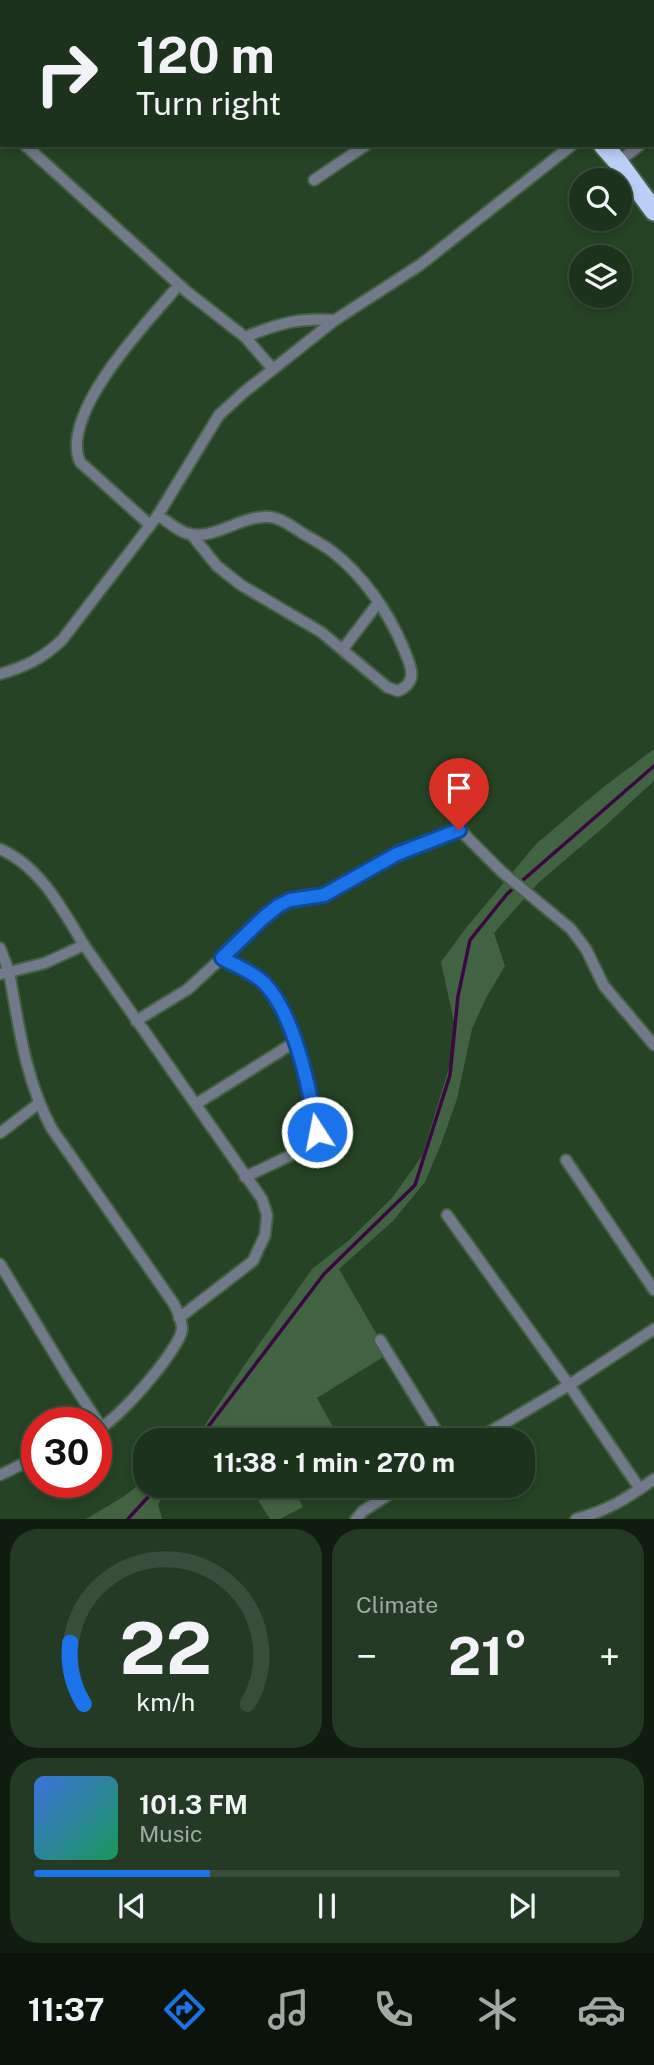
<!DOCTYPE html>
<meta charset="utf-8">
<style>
:root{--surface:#1c321c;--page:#253a25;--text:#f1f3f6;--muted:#a0aaa3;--line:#3a4d3b;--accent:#1a73e8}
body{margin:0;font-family:"Public Sans",sans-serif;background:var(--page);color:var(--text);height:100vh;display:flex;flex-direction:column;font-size:26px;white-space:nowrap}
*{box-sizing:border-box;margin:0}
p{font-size:23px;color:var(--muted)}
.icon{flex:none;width:38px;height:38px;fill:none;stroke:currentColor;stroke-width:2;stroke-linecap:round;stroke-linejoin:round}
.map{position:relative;height:1519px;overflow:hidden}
.drawer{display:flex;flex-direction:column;gap:10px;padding:10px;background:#0f1c0f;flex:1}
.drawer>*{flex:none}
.guide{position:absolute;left:0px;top:0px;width:654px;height:147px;box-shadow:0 4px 10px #0003,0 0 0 2px var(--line);background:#1c321c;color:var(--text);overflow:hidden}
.fabs{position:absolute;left:569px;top:168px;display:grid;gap:14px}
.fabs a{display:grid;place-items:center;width:63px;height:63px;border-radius:50%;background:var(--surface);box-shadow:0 4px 10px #0003,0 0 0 2px var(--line);font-size:35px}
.speed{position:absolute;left:21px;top:1407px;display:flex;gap:14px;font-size:35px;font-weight:700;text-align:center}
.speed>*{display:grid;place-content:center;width:91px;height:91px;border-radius:50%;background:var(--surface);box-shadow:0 4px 10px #0003,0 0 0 2px var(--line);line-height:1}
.speed .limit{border:10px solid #d22;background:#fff;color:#111}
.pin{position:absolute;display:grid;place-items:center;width:60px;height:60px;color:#fff;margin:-72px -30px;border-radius:50% 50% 50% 0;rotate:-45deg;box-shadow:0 0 7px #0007}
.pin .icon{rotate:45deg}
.me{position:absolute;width:77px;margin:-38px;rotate:349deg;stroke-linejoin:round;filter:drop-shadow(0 0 5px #0008)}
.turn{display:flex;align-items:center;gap:24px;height:147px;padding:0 21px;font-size:32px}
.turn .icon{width:91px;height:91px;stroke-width:2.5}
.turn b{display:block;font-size:49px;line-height:60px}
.big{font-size:52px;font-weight:700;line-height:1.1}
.drawer .widget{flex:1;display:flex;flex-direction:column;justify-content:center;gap:10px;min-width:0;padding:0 24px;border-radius:28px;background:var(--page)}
.drawer .dial{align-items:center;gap:0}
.dial svg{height:182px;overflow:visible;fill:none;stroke:var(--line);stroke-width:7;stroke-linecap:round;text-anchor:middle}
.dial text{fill:var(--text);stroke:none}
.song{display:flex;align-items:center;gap:21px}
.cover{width:84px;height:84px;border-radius:10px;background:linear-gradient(135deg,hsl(220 70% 55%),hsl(150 70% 35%))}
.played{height:7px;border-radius:4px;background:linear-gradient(90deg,var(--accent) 30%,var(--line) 30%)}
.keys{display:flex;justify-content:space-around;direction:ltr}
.heat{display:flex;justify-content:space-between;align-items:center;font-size:38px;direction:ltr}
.drawer .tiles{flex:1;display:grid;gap:10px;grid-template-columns:1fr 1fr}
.widget:last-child{grid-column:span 2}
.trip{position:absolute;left:133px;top:1428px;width:402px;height:70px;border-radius:28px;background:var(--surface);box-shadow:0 4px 10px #0003,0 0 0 2px var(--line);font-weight:700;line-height:70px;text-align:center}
.tabs{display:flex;height:112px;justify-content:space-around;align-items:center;background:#0b140b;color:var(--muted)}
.tabs .icon{width:49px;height:49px}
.tabs .on{color:var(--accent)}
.tabs b{font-size:32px;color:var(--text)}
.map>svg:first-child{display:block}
.green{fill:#426341}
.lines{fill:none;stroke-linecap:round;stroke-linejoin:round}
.stream{stroke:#3b0740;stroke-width:3.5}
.street-casing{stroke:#456044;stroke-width:14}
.highway-casing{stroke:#456044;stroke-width:23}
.street{stroke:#71798a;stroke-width:10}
.highway{stroke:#bacef7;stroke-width:19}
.route-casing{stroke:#114b97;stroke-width:18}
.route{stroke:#1a73e8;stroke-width:12}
</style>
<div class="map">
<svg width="654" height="1519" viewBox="0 0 654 1519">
<rect width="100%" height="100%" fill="#264325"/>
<g class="green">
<polygon points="654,749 654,781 605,826 538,883 494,933 505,966 486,998 472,1029 457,1099 441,1144 425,1182 393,1221 339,1269 388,1354 317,1398 340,1440 192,1440 203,1428 243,1367 312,1269 348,1241 392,1198 422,1156 452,1058 454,1022 441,962 466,928 536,844 601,789"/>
<polygon points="145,1480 145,1486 175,1486 168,1490 158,1504 162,1519 86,1519 123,1497"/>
<polygon points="249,1486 292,1486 303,1507 280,1519 270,1519"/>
</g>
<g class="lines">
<g class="stream">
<polyline points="198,1440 324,1274 415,1185 450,1075 458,996 470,940 507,894 654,766"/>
<polyline points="128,1519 158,1486"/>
</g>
<g class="street-casing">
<g id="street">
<polyline points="214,0 215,2"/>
<polyline points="337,0 339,2"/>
<polyline points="261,2 264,0"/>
<polyline points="653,6 654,2"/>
<polyline points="0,130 2,128"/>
<polyline points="653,136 654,135"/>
<polyline points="25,145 186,291 245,337 273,369"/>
<polyline points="618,162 640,145"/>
<polyline points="314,180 366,145"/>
<path d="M245 337C280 323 297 318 335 320"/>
<path d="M158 515C168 522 179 532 190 534 214 539 239 518 263 517 277 515 290 525 302 533 312 539 324 545 333 552 363 576 388 611 403 647 410 665 420 681 398 691L387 687 321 632 241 585 217 566 191 534"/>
<path d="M150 525 80 462C59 413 148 321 179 285"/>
<polyline points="343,649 378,603"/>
<path d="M0 674C25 667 43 658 62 640L158 515 219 415 243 393 335 320 420 265 572 145"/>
<path d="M0 849C40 866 62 909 84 945L45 963 9 972 0 948"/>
<polyline points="84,945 262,1199 267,1215 265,1235 253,1261 179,1318"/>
<path d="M222 959C236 966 253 972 265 983 293 1013 310 1091 317 1132L304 1149 245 1177"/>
<path d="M0 974 9 972C19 1026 25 1080 52 1129L174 1304C177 1311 183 1322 182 1330 178 1351 116 1423 96 1430"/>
<polyline points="136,1021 188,989 278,906 290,900 324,895 397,854 456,830 464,834 502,872 571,929 586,949 604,986 654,1045"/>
<polyline points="196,1104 295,1042"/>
<polyline points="0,1133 38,1104"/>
<polyline points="566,1160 654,1290"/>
<polyline points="447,1215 569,1385 640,1489"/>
<polyline points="0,1264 69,1378 102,1428"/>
<polyline points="380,1340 442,1440"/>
<polyline points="476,1440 569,1385 654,1329"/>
<polyline points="0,1475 37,1457"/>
<polyline points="356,1519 363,1511 402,1486"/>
<path d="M576 1519C609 1510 626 1499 654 1479"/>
</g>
</g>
<g class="highway-casing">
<g id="highway">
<polyline points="491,0 492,2"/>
<polyline points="603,145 618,162 654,211"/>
</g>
</g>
<use href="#street" class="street"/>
<use href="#highway" class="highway"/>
</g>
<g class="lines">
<g class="route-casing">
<path id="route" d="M317 1132C310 1091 294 1013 264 983 253 972 236 966 222 958L262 919 278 906 290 900 324 895 397 854 459 830"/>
</g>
<use href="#route" class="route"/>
</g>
</svg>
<div class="fabs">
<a><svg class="icon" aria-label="search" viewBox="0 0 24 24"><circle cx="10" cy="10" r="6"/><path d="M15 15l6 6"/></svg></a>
<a><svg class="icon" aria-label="layers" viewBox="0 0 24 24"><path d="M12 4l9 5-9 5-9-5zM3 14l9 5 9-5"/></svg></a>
</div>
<div class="speed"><div class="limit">30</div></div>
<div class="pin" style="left:459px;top:830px;background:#d93025"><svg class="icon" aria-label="arrive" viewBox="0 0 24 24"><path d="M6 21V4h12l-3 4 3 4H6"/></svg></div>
<svg class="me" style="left:317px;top:1132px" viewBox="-20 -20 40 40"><circle r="17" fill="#1a73e8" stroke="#fff" stroke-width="3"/><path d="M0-11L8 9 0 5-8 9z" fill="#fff"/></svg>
<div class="trip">11:38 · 1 min · 270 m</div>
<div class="guide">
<div class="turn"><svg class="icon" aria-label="right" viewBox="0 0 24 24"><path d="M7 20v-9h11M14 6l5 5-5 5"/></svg><div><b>120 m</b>Turn right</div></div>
</div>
</div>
<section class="drawer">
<div class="tiles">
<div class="widget dial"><svg viewBox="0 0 100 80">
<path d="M14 69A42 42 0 1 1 86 69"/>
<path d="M14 69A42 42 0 0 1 8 42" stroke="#1a73e8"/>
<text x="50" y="56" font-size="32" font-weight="700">22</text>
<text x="50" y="72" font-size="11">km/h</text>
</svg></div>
<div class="widget"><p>Climate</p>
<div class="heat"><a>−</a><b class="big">21°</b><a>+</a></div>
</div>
<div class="widget">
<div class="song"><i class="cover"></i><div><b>101.3 FM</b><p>Music</p></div></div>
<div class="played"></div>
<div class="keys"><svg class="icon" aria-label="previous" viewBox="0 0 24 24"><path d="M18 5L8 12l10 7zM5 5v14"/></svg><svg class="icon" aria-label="pause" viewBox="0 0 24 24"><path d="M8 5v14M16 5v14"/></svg><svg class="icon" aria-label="next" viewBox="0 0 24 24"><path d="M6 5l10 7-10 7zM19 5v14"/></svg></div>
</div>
</div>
</section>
<nav class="tabs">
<b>11:37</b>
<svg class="icon on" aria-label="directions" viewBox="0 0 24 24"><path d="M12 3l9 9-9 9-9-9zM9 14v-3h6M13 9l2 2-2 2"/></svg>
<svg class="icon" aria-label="music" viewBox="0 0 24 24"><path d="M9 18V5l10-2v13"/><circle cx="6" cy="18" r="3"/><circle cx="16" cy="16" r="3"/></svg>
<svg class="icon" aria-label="phone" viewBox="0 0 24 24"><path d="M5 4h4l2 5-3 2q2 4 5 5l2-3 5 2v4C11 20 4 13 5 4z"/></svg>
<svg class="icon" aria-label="climate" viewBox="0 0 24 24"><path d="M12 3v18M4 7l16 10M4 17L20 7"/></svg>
<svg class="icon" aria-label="car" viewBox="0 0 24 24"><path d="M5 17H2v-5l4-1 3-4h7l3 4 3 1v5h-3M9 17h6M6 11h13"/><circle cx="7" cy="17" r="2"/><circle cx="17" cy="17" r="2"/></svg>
</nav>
